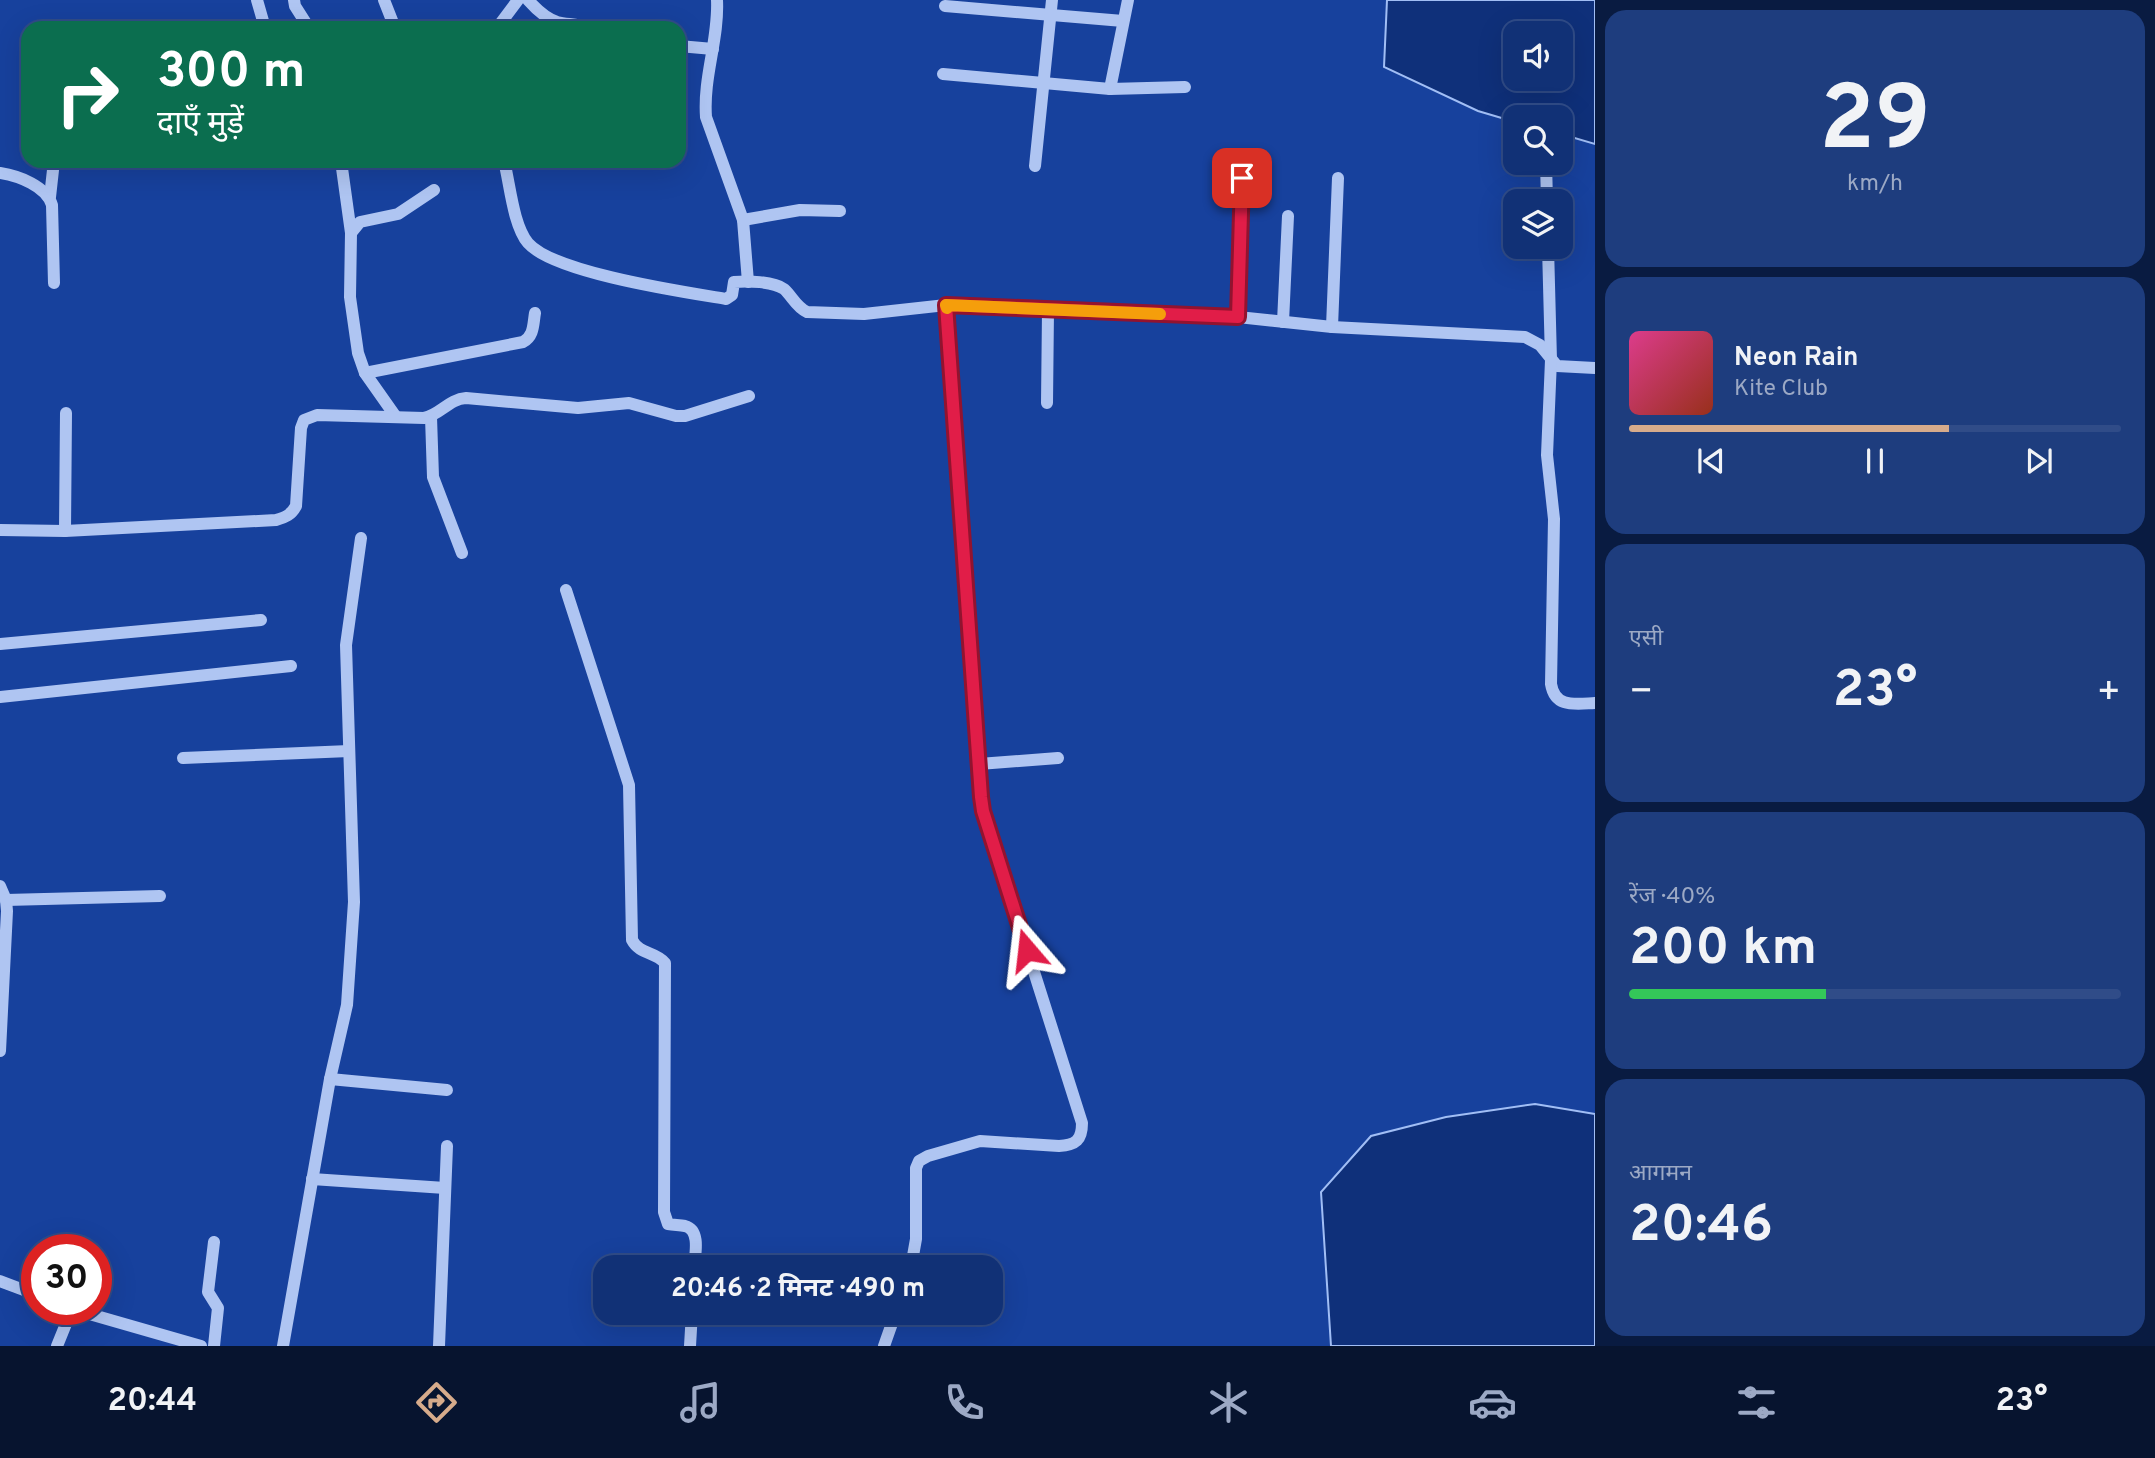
<!DOCTYPE html>
<html lang="hi">
<meta charset="utf-8">
<style>
:root{--surface:#113176;--page:#1e3d7e;--text:#f1f3f6;--muted:#9ca9c5;--line:#304c88;--accent:#d6ab8b}
body{margin:0;font-family:Overpass,"Noto Sans Devanagari",sans-serif;background:var(--page);color:var(--text);height:100vh;display:flex;flex-direction:column;font-size:26px;white-space:nowrap}
*{box-sizing:border-box;margin:0}
p{font-size:23px;color:var(--muted)}
.icon{flex:none;width:38px;height:38px;fill:none;stroke:currentColor;stroke-width:2;stroke-linecap:round;stroke-linejoin:round}
.map{position:relative;flex:1;overflow:hidden}
.drawer{display:flex;flex-direction:column;gap:10px;padding:10px;background:#091b41;width:560px}
.drawer>*{flex:none}
.guide{position:absolute;left:21px;top:21px;width:665px;height:147px;border-radius:21px;box-shadow:0 7px 28px #0002,0 0 0 2px var(--line);background:#0b6e4f;color:#fff;overflow:hidden}
.controls{position:absolute;left:1503px;top:21px;display:grid;gap:14px}
.controls a{display:grid;place-items:center;width:70px;height:70px;border-radius:14px;background:var(--surface);box-shadow:0 7px 28px #0002,0 0 0 2px var(--line);font-size:35px}
.speed{position:absolute;left:21px;top:1234px;display:flex;gap:14px;font-size:35px;font-weight:700;text-align:center}
.speed>*{display:grid;place-content:center;width:91px;height:91px;border-radius:50%;background:var(--surface);box-shadow:0 7px 28px #0002,0 0 0 2px var(--line);line-height:1}
.speed .limit{border:10px solid #d22;background:#fff;color:#111}
.pin{position:absolute;display:grid;place-items:center;width:60px;height:60px;color:#fff;margin:-30px;border-radius:14px;box-shadow:0 4px 10px #0006}
.me{position:absolute;width:77px;margin:-38px;rotate:343deg;stroke-linejoin:round;filter:drop-shadow(0 0 5px #0008)}
.turn{display:flex;align-items:center;gap:24px;height:147px;padding:0 21px;font-size:32px}
.turn .icon{width:91px;height:91px;stroke-width:2.5}
.turn b{display:block;font-size:49px;line-height:60px}
.big{font-size:52px;font-weight:700;line-height:1.1}
.drawer .card{flex:1;display:flex;flex-direction:column;justify-content:center;gap:10px;min-width:0;padding:0 24px;border-radius:21px;background:var(--page)}
.drawer .dial{align-items:center;gap:0}
.dial b{font-size:91px;line-height:1}
.song{display:flex;align-items:center;gap:21px}
.cover{width:84px;height:84px;border-radius:10px;background:linear-gradient(135deg,hsl(330 70% 55%),hsl(10 70% 35%))}
.played{height:7px;border-radius:4px;background:linear-gradient(90deg,var(--accent) 65%,var(--line) 65%)}
.keys{display:flex;justify-content:space-around;direction:ltr}
.heat{display:flex;justify-content:space-between;align-items:center;font-size:38px;direction:ltr}
.charge{height:10px;border-radius:5px;background:linear-gradient(90deg,#34c759 40%,var(--line) 0)}
.trip{position:absolute;left:593px;top:1255px;width:410px;height:70px;border-radius:21px;background:var(--surface);box-shadow:0 7px 28px #0002,0 0 0 2px var(--line);font-weight:700;line-height:70px;text-align:center}
.dock{display:flex;height:112px;justify-content:space-around;align-items:center;background:#07142f;color:var(--muted)}
.dock .icon{width:49px;height:49px}
.dock .on{color:var(--accent)}
.dock b{font-size:32px;color:var(--text)}
main{display:flex;flex:1;min-height:0}
.map>svg:first-child{display:block}
.water{fill:#0f307a;stroke:#a1bef5;stroke-width:2;fill-rule:evenodd}
.lines{fill:none;stroke-linecap:round;stroke-linejoin:round}
.minor{stroke:#afc5f2;stroke-width:12}
.route-casing{stroke:#92132f;stroke-width:18}
.route{stroke:#e11d48;stroke-width:12}
.slow{stroke:#f59e0b;stroke-width:12}
</style>
<main>
<div class="map">
<svg width="1595" height="1346" viewBox="0 0 1595 1346">
<rect width="100%" height="100%" fill="#17419d"/>
<g class="water">
<path d="M1387 0H1595V144L1561 134V117H1516L1515 122 1478 111 1384 67ZM1516 33H1561V79H1516Z"/>
<polygon points="1535,1104 1595,1114 1595,1346 1331,1346 1321,1192 1371,1136 1446,1117"/>
</g>
<g class="lines">
<g class="minor">
<polyline points="257,0 265,28"/>
<polyline points="294,0 295,6 309,28"/>
<polyline points="384,0 395,28"/>
<path d="M528 0C536 9 545 18 557 22 567 25 577 23 587 28"/>
<path d="M717 0C719 39 703 77 706 117L743 220 748 282"/>
<polyline points="945,6 1123,21"/>
<polyline points="497,28 518,0"/>
<polyline points="679,46 713,49"/>
<polyline points="943,74 1110,89 1185,87"/>
<polyline points="1110,89 1128,0"/>
<polyline points="341,161 351,233"/>
<path d="M504 161C510 184 513 225 528 243 554 273 684 292 726 299L732 295 734 282C747 281 773 281 784 289 792 296 796 307 807 312L864 314 946 305 1238 317 1332 327 1525 337 1540 345 1557 366 1595 368"/>
<polyline points="1546,163 1547,201"/>
<polyline points="1035,166 1052,0"/>
<path d="M0 173C19 176 46 186 52 205L54 283"/>
<polyline points="50,197 54,161"/>
<polyline points="743,220 800,210 840,211"/>
<path d="M1548 247 1551 360 1547 455 1554 519 1551 684C1555 708 1574 704 1595 703"/>
<polyline points="1238,317 1242,179"/>
<polyline points="1283,322 1288,216"/>
<polyline points="1332,327 1338,178"/>
<path d="M365 373 523 342C534 336 533 325 535 313"/>
<polyline points="1047,403 1048,310"/>
<polyline points="396,417 365,373 358,353 350,297 351,233 360,222 398,214 434,190"/>
<polyline points="431,417 433,477 462,553"/>
<path d="M0 530 65 531 276 520C286 517 291 515 296 506L301 428 304 420 317 415 424 418C440 415 449 399 466 398L578 408 629 403 676 416H685L749 396"/>
<polyline points="65,531 66,413"/>
<path d="M566 590 629 785 632 940C640 955 655 951 665 963L664 1212 668 1224C674 1225 680 1225 685 1226 701 1230 695 1255 694 1267"/>
<polyline points="0,644 261,620"/>
<polyline points="0,697 291,666"/>
<polyline points="183,758 349,751"/>
<polyline points="979,764 1058,758"/>
<polyline points="0,886 6,900 7,911 0,1051"/>
<polyline points="6,900 160,896"/>
<polyline points="330,1079 447,1090"/>
<polyline points="312,1179 445,1188"/>
<path d="M911 1267 916 1239V1168L919 1161 928 1156 980 1141 1059 1146C1076 1145 1082 1140 1082 1123L983 811 958 492 946 305"/>
<polyline points="0,1281 37,1295"/>
<polyline points="72,1309 201,1346"/>
<polyline points="57,1346 72,1309"/>
<polyline points="214,1346 218,1308 208,1292 214,1242"/>
<polyline points="283,1346 330,1079 347,1005 354,902 346,645 361,538"/>
<polyline points="439,1346 447,1146"/>
<polyline points="690,1346 692,1312"/>
<polyline points="884,1346 896,1312"/>
</g>
</g>
<g class="lines">
<g class="route-casing">
<polyline id="route" points="1027,950 983,811 981,797 946,305 1238,317 1242,178"/>
</g>
<use href="#route" class="route"/>
<polyline class="slow" points="947,308 946,305 1160,314"/>
</g>
</svg>
<div class="controls">
<a><svg class="icon" aria-label="sound" viewBox="0 0 24 24"><path d="M4 9h4l5-4v14l-5-4H4zM17 9q2 3 0 6"/></svg></a>
<a><svg class="icon" aria-label="search" viewBox="0 0 24 24"><circle cx="10" cy="10" r="6"/><path d="M15 15l6 6"/></svg></a>
<a><svg class="icon" aria-label="layers" viewBox="0 0 24 24"><path d="M12 4l9 5-9 5-9-5zM3 14l9 5 9-5"/></svg></a>
</div>
<div class="speed"><div class="limit">30</div></div>
<div class="pin" style="left:1242px;top:178px;background:#d93025"><svg class="icon" aria-label="arrive" viewBox="0 0 24 24"><path d="M6 21V4h12l-3 4 3 4H6"/></svg></div>
<svg class="me" style="left:1027px;top:950px" viewBox="-20 -20 40 40"><path d="M0-17L14 15 0 8-14 15z" fill="#e11d48" stroke="#fff" stroke-width="4"/></svg>
<div class="trip">20:46 · 2 मिनट · 490 m</div>
<div class="guide">
<div class="turn"><svg class="icon" aria-label="right" viewBox="0 0 24 24"><path d="M7 20v-9h11M14 6l5 5-5 5"/></svg><div><b>300 m</b>दाएँ मुड़ें</div></div>
</div>
</div>
<section class="drawer">
<div class="card dial"><b>29</b><p>km/h</p></div>
<div class="card">
<div class="song"><i class="cover"></i><div><b>Neon Rain</b><p>Kite Club</p></div></div>
<div class="played"></div>
<div class="keys"><svg class="icon" aria-label="previous" viewBox="0 0 24 24"><path d="M18 5L8 12l10 7zM5 5v14"/></svg><svg class="icon" aria-label="pause" viewBox="0 0 24 24"><path d="M8 5v14M16 5v14"/></svg><svg class="icon" aria-label="next" viewBox="0 0 24 24"><path d="M6 5l10 7-10 7zM19 5v14"/></svg></div>
</div>
<div class="card"><p>एसी</p>
<div class="heat"><a>−</a><b class="big">23°</b><a>+</a></div>
</div>
<div class="card"><p>रेंज · 40%</p><b class="big">200 km</b><div class="charge"></div></div>
<div class="card"><p>आगमन</p><b class="big">20:46</b></div>
</section>
</main>
<nav class="dock">
<b>20:44</b>
<svg class="icon on" aria-label="directions" viewBox="0 0 24 24"><path d="M12 3l9 9-9 9-9-9zM9 14v-3h6M13 9l2 2-2 2"/></svg>
<svg class="icon" aria-label="music" viewBox="0 0 24 24"><path d="M9 18V5l10-2v13"/><circle cx="6" cy="18" r="3"/><circle cx="16" cy="16" r="3"/></svg>
<svg class="icon" aria-label="phone" viewBox="0 0 24 24"><path d="M5 4h4l2 5-3 2q2 4 5 5l2-3 5 2v4C11 20 4 13 5 4z"/></svg>
<svg class="icon" aria-label="climate" viewBox="0 0 24 24"><path d="M12 3v18M4 7l16 10M4 17L20 7"/></svg>
<svg class="icon" aria-label="car" viewBox="0 0 24 24"><path d="M5 17H2v-5l4-1 3-4h7l3 4 3 1v5h-3M9 17h6M6 11h13"/><circle cx="7" cy="17" r="2"/><circle cx="17" cy="17" r="2"/></svg>
<svg class="icon" aria-label="filters" viewBox="0 0 24 24"><path d="M4 7h16M4 17h16"/><circle cx="9" cy="7" r="2"/><circle cx="15" cy="17" r="2"/></svg>
<b>23°</b>
</nav>
